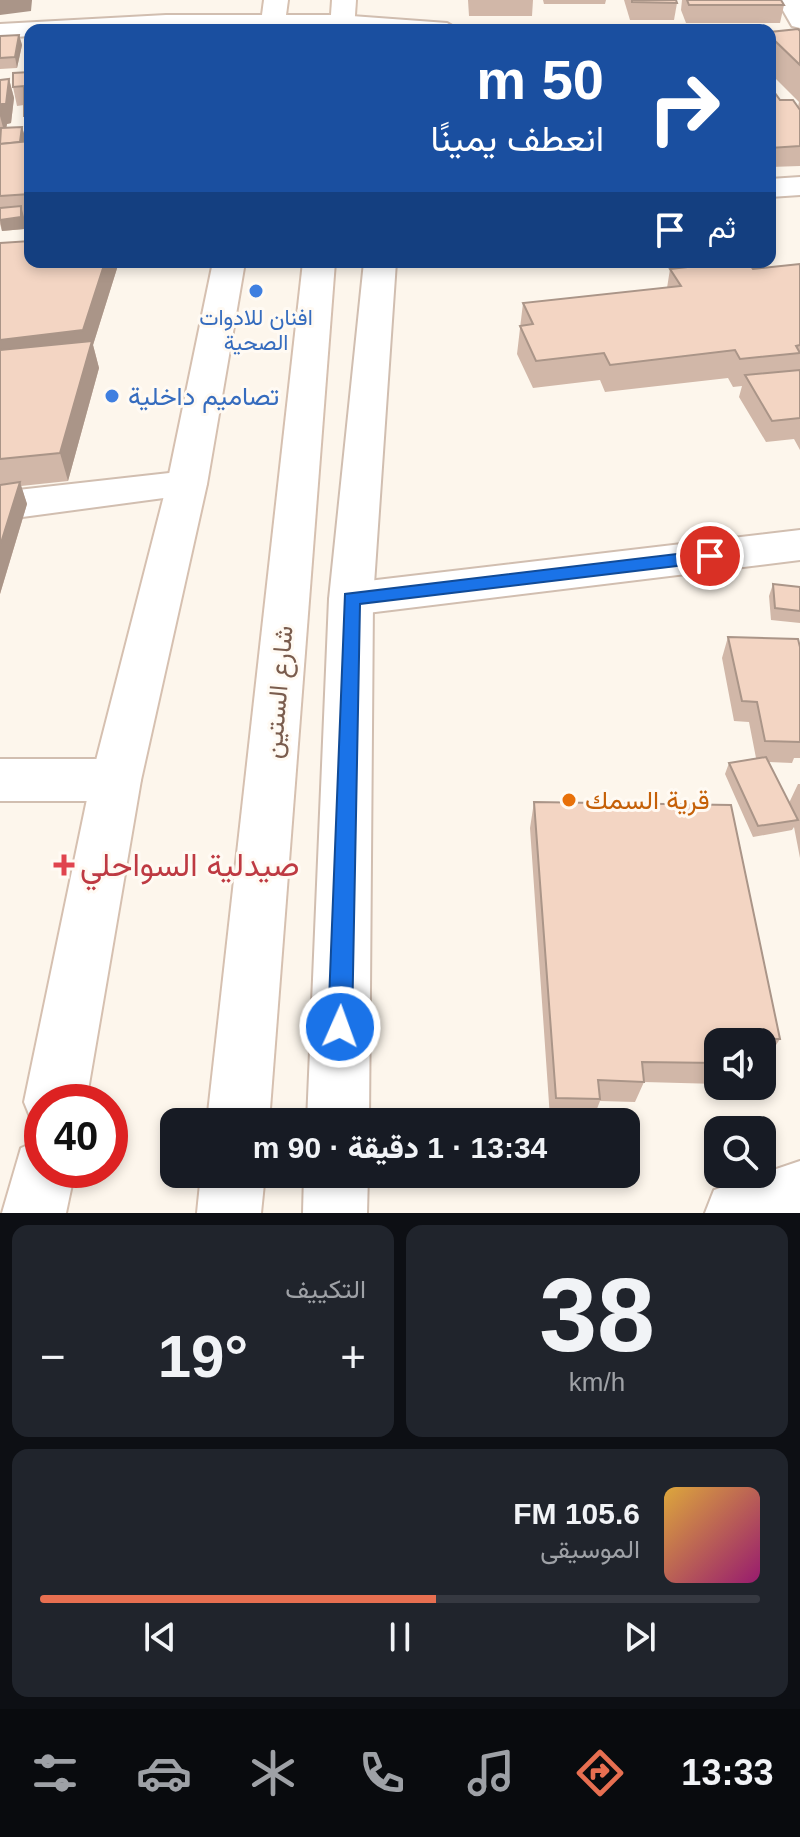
<!DOCTYPE html>
<html lang="ar">
<meta charset="utf-8">
<style>
:root{--surface:#171b24;--page:#20242c;--text:#f1f3f6;--muted:#9ea1a6;--line:#363941;--accent:#e76f51}
body{margin:0;font-family:Arial,Vazirmatn,sans-serif;background:var(--page);color:var(--text);direction:rtl;height:100vh;display:flex;flex-direction:column;font-size:30px;white-space:nowrap}
*{box-sizing:border-box;margin:0}
p{font-size:26px;color:var(--muted)}
.icon{flex:none;width:44px;height:44px;fill:none;stroke:currentColor;stroke-width:2;stroke-linecap:round;stroke-linejoin:round}
.map{position:relative;height:1213px;overflow:hidden;direction:ltr}
.side{display:flex;flex-direction:column;gap:12px;padding:12px;background:#0d0f14;flex:1}
.side>*{flex:none}
.hud{position:absolute;left:24px;top:24px;width:752px;height:244px;border-radius:16px;box-shadow:0 4px 12px #0003;direction:rtl;background:#1a4fa0;color:#fff;overflow:hidden}
.fabs{position:absolute;left:704px;top:1028px;display:grid;gap:16px}
.fabs a{display:grid;place-items:center;width:72px;height:72px;border-radius:16px;background:var(--surface);box-shadow:0 4px 12px #0003;font-size:40px}
.speed{position:absolute;left:24px;top:1084px;display:flex;gap:16px;font-size:40px;font-weight:700;text-align:center}
.speed>*{display:grid;place-content:center;width:104px;height:104px;border-radius:50%;background:var(--surface);box-shadow:0 4px 12px #0003;line-height:1}
.speed .limit{border:12px solid #d22;background:#fff;color:#111}
.pin{position:absolute;display:grid;place-items:center;width:68px;height:68px;color:#fff;margin:-34px;border:4px solid #fff;border-radius:50%;box-shadow:0 2px 8px #0007}
.me{position:absolute;width:88px;margin:-44px;rotate:2deg;stroke-linejoin:round;filter:drop-shadow(0 0 6px #0008)}
.turn{display:flex;align-items:center;gap:28px;height:168px;padding:0 40px;font-size:36px}
.turn .icon{width:104px;height:104px;stroke-width:2.5}
.turn b{display:block;font-size:56px;line-height:68px}
.then{display:flex;align-items:center;height:76px;padding:0 40px;background:#0003;gap:16px;font-size:30px}
.big{font-size:60px;font-weight:800;line-height:1.1}
.side .widget{flex:1;display:flex;flex-direction:column;justify-content:center;gap:12px;min-width:0;padding:0 28px;border-radius:16px;background:var(--page)}
.side .dial{align-items:center;gap:0}
.dial b{font-size:104px;line-height:1}
.song{display:flex;align-items:center;gap:24px}
.cover{width:96px;height:96px;border-radius:12px;background:linear-gradient(135deg,hsl(40 70% 55%),hsl(320 70% 35%))}
.played{height:8px;border-radius:4px;background:linear-gradient(90deg,var(--accent) 55%,var(--line) 55%)}
.keys{display:flex;justify-content:space-around;direction:ltr}
.heat{display:flex;justify-content:space-between;align-items:center;font-size:44px;direction:ltr}
.side .tiles{flex:1;display:grid;gap:12px;grid-template-columns:1fr 1fr}
.widget:last-child{grid-column:span 2}
.trip{position:absolute;left:160px;top:1108px;width:480px;height:80px;border-radius:16px;background:var(--surface);box-shadow:0 4px 12px #0003;font-weight:800;line-height:80px;text-align:center;direction:rtl}
.menu{display:flex;height:128px;justify-content:space-around;align-items:center;background:#090b0e;color:var(--muted)}
.menu .icon{width:56px;height:56px}
.menu .selected{color:var(--accent)}
.menu b{font-size:36px;color:var(--text)}
.map>svg:first-child{display:block}
.lines{fill:none;stroke-linecap:round;stroke-linejoin:round}
.minor-casing{stroke:#d1beb0;stroke-width:4}
.tertiary-casing{stroke:#d1beb0;stroke-width:4}
.secondary-casing{stroke:#d6c0b0;stroke-width:4}
.minor{fill:#fff;fill-rule:evenodd}
.tertiary{fill:#fff;fill-rule:evenodd}
.secondary{fill:#fff;fill-rule:evenodd}
.wall{fill:#d1b7a8}
.shaded-wall{fill:#aa9588}
.building{fill:#f3d5c3;stroke:#aa9588;stroke-width:2}
.route{fill:#1a73e8;stroke:#114b97;stroke-width:2}
.shop-dot{fill:#3f7fe0;stroke:#fffaf3;stroke-width:3}
.food-dot{fill:#e8710a;stroke:#fffaf3;stroke-width:3}
.health-dot{fill:#e0444e;stroke:#fffaf3;stroke-width:3}
.labels{text-anchor:middle;dominant-baseline:central;stroke-width:6;stroke-linejoin:round;paint-order:stroke}
.far-shop-label{font-size:22px;fill:#366cbe;stroke:#fffaf3}
.shop-label{font-size:26px;fill:#366cbe;stroke:#fffaf3;text-anchor:start}
.street-label{font-size:26px;fill:#7a5c4d;stroke:#fffaf3}
.food-label{font-size:26px;fill:#c56008;stroke:#fffaf3;text-anchor:start}
.near-health-label{font-size:32px;fill:#be3a42;stroke:#fffaf3;text-anchor:start}
</style>
<div class="map">
<svg width="800" height="1213" viewBox="0 0 800 1213">
<rect width="100%" height="100%" fill="#fdf6ec"/>
<g class="lines">
<g class="minor-casing">
<g id="minor">
<polygon points="777,0 800,0 800,28 792,26"/>
<polygon points="800,177 800,195 770,197 770,179"/>
<polygon points="187,471 201,475 207,484 201,493 0,520 0,492"/>
<polygon points="800,530 800,560 351,615 336,610 329,599 336,588 351,583"/>
<polygon points="0,759 116,759 134,765 141,780 134,795 116,801 0,801"/>
<polygon points="800,1161 800,1213 705,1213 714,1190"/>
</g>
</g>
<g class="tertiary-casing">
<g id="tertiary">
<polygon points="166,15 338,15 447,23 459,30 30,30 30,36 0,38 0,24"/>
<polygon points="364,262 396,262 373,599 369,1122 307,1122 329,599"/>
<polygon points="304,1174 368,1174 367,1213 303,1213"/>
</g>
</g>
<g class="secondary-casing">
<g id="secondary">
<polygon points="264,0 288,0 284,30 260,30"/>
<polygon points="332,0 356,0 354,30 330,30"/>
<polygon points="213,262 245,262 207,484 141,780 86,1102 42,1102 42,1127 33,1124 24,1102 91,780 167,484"/>
<polygon points="303,262 335,262 269,1122 207,1122"/>
<polygon points="42,1139 42,1170 75,1170 66,1213 2,1213 21,1148"/>
<polygon points="201,1174 265,1174 261,1213 197,1213"/>
</g>
</g>
<use href="#minor" class="minor"/>
<use href="#tertiary" class="tertiary"/>
<use href="#secondary" class="secondary"/>
</g>
<g class="wall">
<polygon points="468,0 533,0 532,16 469,16"/>
<polygon points="543,0 606,0 605,4 544,4"/>
<polygon points="624,0 676,0 677,3 674,20 630,20"/>
<polygon points="682,0 781,0 784,5 780,23 686,23 681,10"/>
<polygon points="800,31 800,166 770,167 770,94 780,100 798,107 799,102 770,73 770,32"/>
<polygon points="19,35 22,45 17,68 0,69 0,36"/>
<polygon points="30,72 28,136 24,105 17,106 13,87"/>
<polygon points="9,79 14,98 11,123 7,124 6,128 22,127 25,137 24,142 30,141 30,214 24,215 24,229 2,231 0,224 0,80"/>
<polygon points="0,243 119,262 93,345 99,368 68,481 21,486 27,504 0,594"/>
<polygon points="800,264 800,450 794,439 766,442 739,397 742,386 733,387 728,378 605,392 600,380 533,388 517,354 523,303 667,288 670,269 753,269"/>
<polygon points="773,584 800,587 800,623 771,620 769,596"/>
<polygon points="728,637 800,647 800,758 794,758 792,763 769,762 789,803 798,784 800,784 800,858 794,827 792,830 753,837 725,774 729,763 756,758 749,722 734,721 722,658"/>
<polygon points="534,802 780,1039 766,1060 762,1060 762,1042 718,1042 718,1084 644,1082 635,1102 600,1101 593,1119 550,1118 530,828"/>
</g>
<g class="shaded-wall">
<polygon points="0,0 32,0 31,11 0,15"/>
<polygon points="19,35 22,45 17,68 15,57"/>
<polygon points="9,79 14,98 11,123 7,124 5,135 0,116 2,104"/>
<polygon points="24,116 30,116 30,135 28,136"/>
<polygon points="22,127 25,137 22,160 19,149"/>
<polygon points="21,206 24,217 24,229 2,231 0,220"/>
<polygon points="105,262 119,262 93,345 99,368 68,481 60,453 0,369 0,340"/>
<polygon points="20,482 27,504 0,594 0,546"/>
</g>
<g class="building">
<polygon points="632,0 676,0 677,3 632,2"/>
<polygon points="687,0 781,0 784,5 689,5"/>
<polygon points="798,29 800,31 800,65 770,36 770,32"/>
<polygon points="19,35 15,57 0,58 0,36"/>
<polygon points="30,72 30,116 24,116 24,86 13,87 13,73"/>
<polygon points="9,79 6,104 2,104 0,116 0,80"/>
<polygon points="775,93 780,100 793,100 800,110 800,146 770,148 770,94"/>
<polygon points="22,127 20,142 0,144 1,128"/>
<polygon points="30,141 30,194 0,196 0,144"/>
<polygon points="21,206 21,217 0,220 0,208"/>
<polygon points="30,241 30,262 105,262 83,330 0,340 0,243"/>
<polygon points="732,262 748,262 753,269 800,264 800,345 796,346 800,353 740,359 735,350 610,365 604,353 536,361 520,326 533,324 523,303 681,286 670,269"/>
<polygon points="92,341 60,453 0,459 0,350"/>
<polygon points="800,370 800,418 772,421 745,375"/>
<polygon points="20,482 0,546 0,485"/>
<polygon points="773,584 800,587 800,611 775,608"/>
<polygon points="728,637 798,639 800,647 800,742 765,741 757,702 742,701"/>
<polygon points="766,757 798,820 758,826 729,763"/>
<polygon points="534,802 731,805 780,1039 726,1038 726,1042 718,1042 718,1063 642,1062 644,1082 598,1080 600,1099 556,1098"/>
</g>
<polygon class="route" points="710,550 719,556 710,562 360,604 352,1027 349,1035 340,1039 332,1035 328,1027 345,594"/>
<g class="shop-dot">
<circle cx="256" cy="291" r="8"/>
<circle cx="112" cy="396" r="8"/>
</g>
<circle class="food-dot" cx="569" cy="800" r="8"/>
<path class="health-dot" d="M60 853h8v8h8v8h-8v8h-8v-8h-8v-8h8z"/>
<g class="labels">
<g class="far-shop-label">
<text x="256" y="317">افنان للادوات<tspan x="256" dy="25">الصحية</tspan></text>
</g>
<g class="shop-label">
<text x="128" y="396">تصاميم داخلية</text>
</g>
<g class="street-label">
<text transform="translate(278 692) rotate(-85)">شارع الستين</text>
</g>
<g class="food-label">
<text x="585" y="800">قرية السمك</text>
</g>
<g class="near-health-label">
<text x="80" y="865">صيدلية السواحلي</text>
</g>
</g>
</svg>
<div class="fabs">
<a><svg class="icon" aria-label="sound" viewBox="0 0 24 24"><path d="M4 9h4l5-4v14l-5-4H4zM17 9q2 3 0 6"/></svg></a>
<a><svg class="icon" aria-label="search" viewBox="0 0 24 24"><circle cx="10" cy="10" r="6"/><path d="M15 15l6 6"/></svg></a>
</div>
<div class="speed"><div class="limit">40</div></div>
<div class="pin" style="left:710px;top:556px;background:#d93025"><svg class="icon" aria-label="arrive" viewBox="0 0 24 24"><path d="M6 21V4h12l-3 4 3 4H6"/></svg></div>
<svg class="me" style="left:340px;top:1027px" viewBox="-20 -20 40 40"><circle r="17" fill="#1a73e8" stroke="#fff" stroke-width="3"/><path d="M0-11L8 9 0 5-8 9z" fill="#fff"/></svg>
<div class="trip">13:34 · 1 دقيقة · 90 m</div>
<div class="hud">
<div class="turn"><svg class="icon" aria-label="right" viewBox="0 0 24 24"><path d="M7 20v-9h11M14 6l5 5-5 5"/></svg><div><b>50 m</b>انعطف يمينًا</div></div>
<div class="then">ثم<svg class="icon" aria-label="arrive" viewBox="0 0 24 24"><path d="M6 21V4h12l-3 4 3 4H6"/></svg></div>
</div>
</div>
<section class="side">
<div class="tiles">
<div class="widget dial"><b>38</b><p>km/h</p></div>
<div class="widget"><p>التكييف</p>
<div class="heat"><a>−</a><b class="big">19°</b><a>+</a></div>
</div>
<div class="widget">
<div class="song"><i class="cover"></i><div><b>105.6 FM</b><p>الموسيقى</p></div></div>
<div class="played"></div>
<div class="keys"><svg class="icon" aria-label="previous" viewBox="0 0 24 24"><path d="M18 5L8 12l10 7zM5 5v14"/></svg><svg class="icon" aria-label="pause" viewBox="0 0 24 24"><path d="M8 5v14M16 5v14"/></svg><svg class="icon" aria-label="next" viewBox="0 0 24 24"><path d="M6 5l10 7-10 7zM19 5v14"/></svg></div>
</div>
</div>
</section>
<nav class="menu">
<b>13:33</b>
<svg class="icon selected" aria-label="directions" viewBox="0 0 24 24"><path d="M12 3l9 9-9 9-9-9zM9 14v-3h6M13 9l2 2-2 2"/></svg>
<svg class="icon" aria-label="music" viewBox="0 0 24 24"><path d="M9 18V5l10-2v13"/><circle cx="6" cy="18" r="3"/><circle cx="16" cy="16" r="3"/></svg>
<svg class="icon" aria-label="phone" viewBox="0 0 24 24"><path d="M5 4h4l2 5-3 2q2 4 5 5l2-3 5 2v4C11 20 4 13 5 4z"/></svg>
<svg class="icon" aria-label="climate" viewBox="0 0 24 24"><path d="M12 3v18M4 7l16 10M4 17L20 7"/></svg>
<svg class="icon" aria-label="car" viewBox="0 0 24 24"><path d="M5 17H2v-5l4-1 3-4h7l3 4 3 1v5h-3M9 17h6M6 11h13"/><circle cx="7" cy="17" r="2"/><circle cx="17" cy="17" r="2"/></svg>
<svg class="icon" aria-label="filters" viewBox="0 0 24 24"><path d="M4 7h16M4 17h16"/><circle cx="9" cy="7" r="2"/><circle cx="15" cy="17" r="2"/></svg>
</nav>
